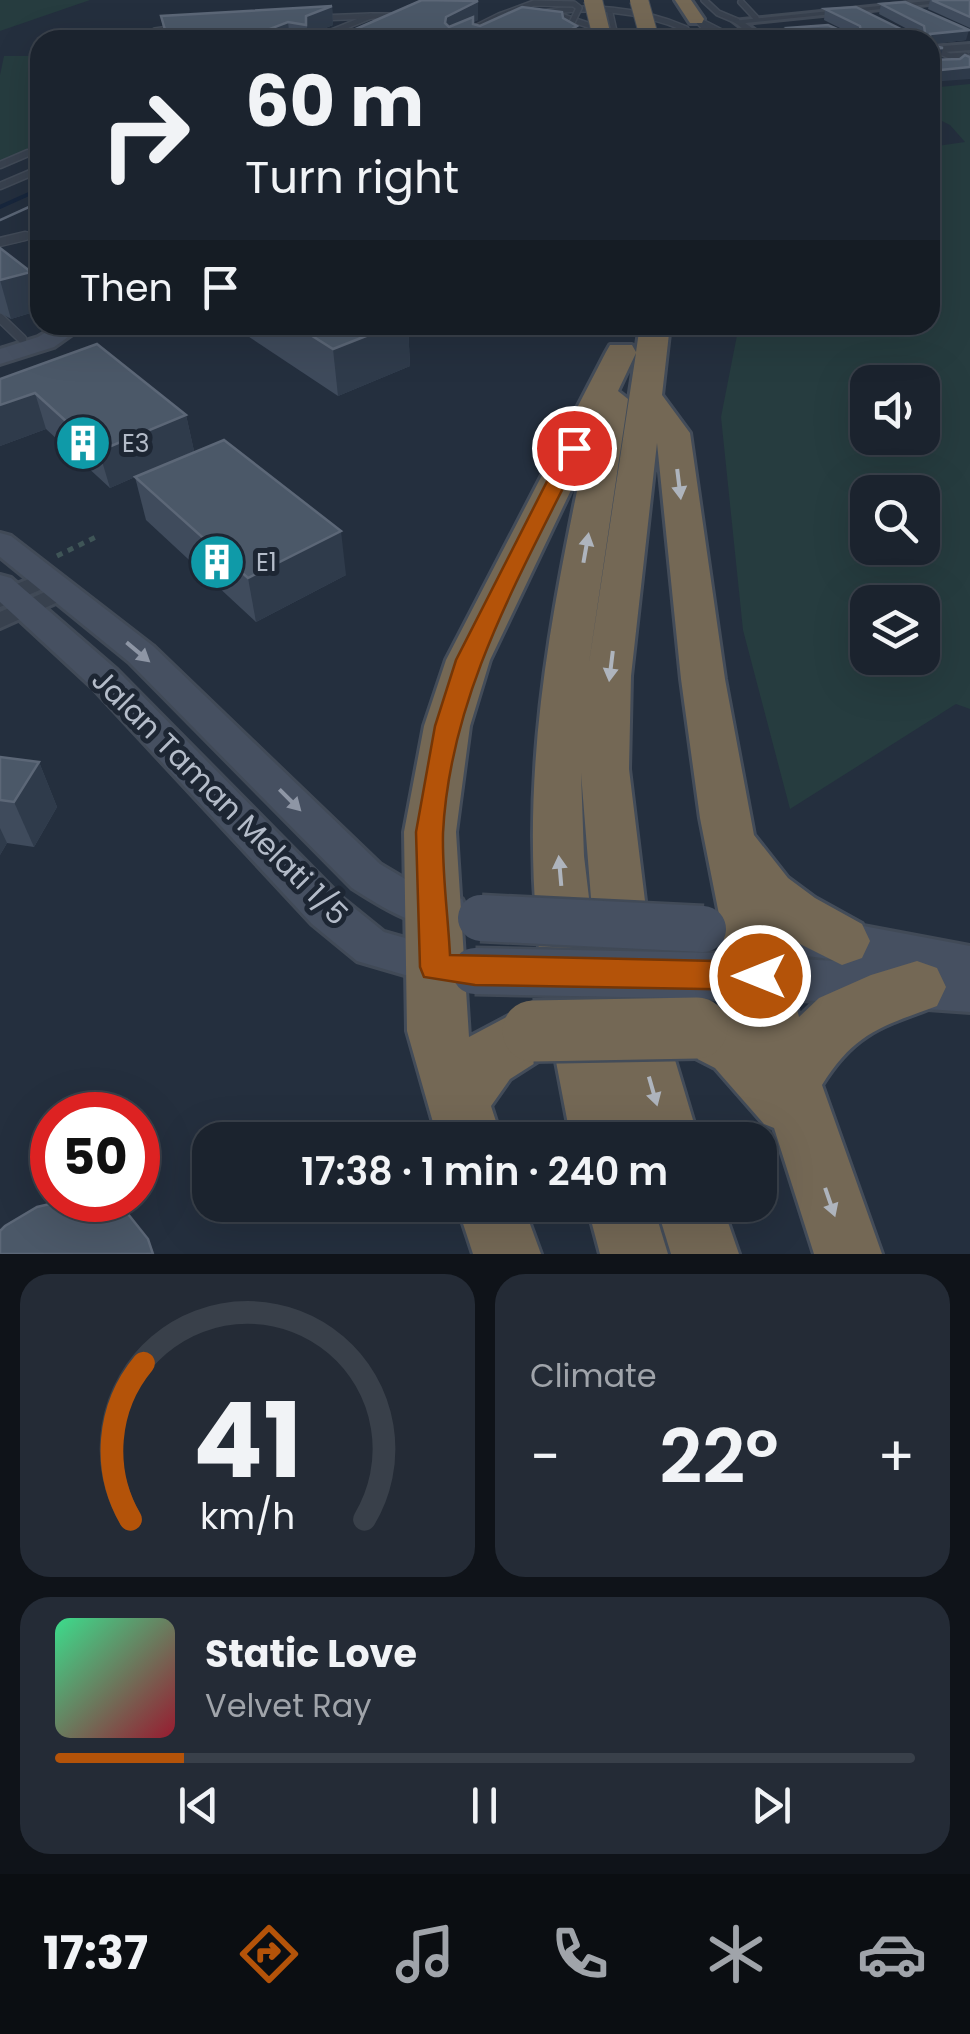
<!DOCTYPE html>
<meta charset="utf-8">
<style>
:root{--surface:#1b232e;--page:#242b36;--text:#f1f3f6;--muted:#a0a4aa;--line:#39404a;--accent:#b45309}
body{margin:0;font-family:Poppins,sans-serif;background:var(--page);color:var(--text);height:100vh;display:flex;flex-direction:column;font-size:38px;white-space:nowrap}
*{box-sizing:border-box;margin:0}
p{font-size:32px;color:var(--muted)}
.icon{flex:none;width:55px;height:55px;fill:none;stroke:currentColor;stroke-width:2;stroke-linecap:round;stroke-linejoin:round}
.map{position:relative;height:1254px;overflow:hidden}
.panel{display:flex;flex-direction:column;gap:20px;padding:20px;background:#0f1319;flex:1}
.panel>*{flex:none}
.banner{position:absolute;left:30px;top:30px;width:910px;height:305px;border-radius:30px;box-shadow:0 10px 40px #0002,0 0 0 2px var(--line);background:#1b232e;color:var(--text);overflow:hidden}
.tools{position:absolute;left:850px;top:365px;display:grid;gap:20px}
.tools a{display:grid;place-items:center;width:90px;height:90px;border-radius:20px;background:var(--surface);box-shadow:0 10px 40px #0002,0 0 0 2px var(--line);font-size:50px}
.speed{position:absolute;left:30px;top:1092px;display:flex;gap:20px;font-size:50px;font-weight:700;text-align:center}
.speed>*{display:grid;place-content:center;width:130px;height:130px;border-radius:50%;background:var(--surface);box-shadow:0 10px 40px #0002,0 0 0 2px var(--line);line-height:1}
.speed .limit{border:15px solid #d22;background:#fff;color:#111}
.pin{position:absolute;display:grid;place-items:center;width:85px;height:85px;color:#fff;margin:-42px;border:5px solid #fff;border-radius:50%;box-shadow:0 2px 10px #0007}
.me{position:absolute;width:110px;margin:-55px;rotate:270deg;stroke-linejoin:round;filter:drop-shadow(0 0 8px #0008)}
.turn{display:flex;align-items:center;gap:35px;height:210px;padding:0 50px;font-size:45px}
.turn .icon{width:130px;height:130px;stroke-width:2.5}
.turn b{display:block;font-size:70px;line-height:85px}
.then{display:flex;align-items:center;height:95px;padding:0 50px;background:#0003;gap:20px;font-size:38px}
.big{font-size:75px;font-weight:600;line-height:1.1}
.panel .tile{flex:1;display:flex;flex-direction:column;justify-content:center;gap:15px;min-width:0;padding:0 35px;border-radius:30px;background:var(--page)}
.panel .dial{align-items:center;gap:0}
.dial svg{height:260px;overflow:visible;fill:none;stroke:var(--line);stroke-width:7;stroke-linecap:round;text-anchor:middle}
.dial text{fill:var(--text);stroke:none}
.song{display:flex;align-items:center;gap:30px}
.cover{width:120px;height:120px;border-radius:15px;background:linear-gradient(135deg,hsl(150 70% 55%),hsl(350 70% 35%))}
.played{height:10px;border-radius:5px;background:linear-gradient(90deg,var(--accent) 15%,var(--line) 15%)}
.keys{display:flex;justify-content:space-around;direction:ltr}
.heat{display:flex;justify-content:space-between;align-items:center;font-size:55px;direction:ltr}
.panel .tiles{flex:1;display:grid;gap:20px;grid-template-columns:1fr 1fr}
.tile:last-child{grid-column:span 2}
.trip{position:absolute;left:192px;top:1122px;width:585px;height:100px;border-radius:30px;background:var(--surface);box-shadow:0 10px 40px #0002,0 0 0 2px var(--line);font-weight:600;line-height:100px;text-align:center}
.dock{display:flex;height:160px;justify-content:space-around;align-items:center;background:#0b0e12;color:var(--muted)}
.dock .icon{width:70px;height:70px}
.dock .selected{color:var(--accent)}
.dock b{font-size:45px;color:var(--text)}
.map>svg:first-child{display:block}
.green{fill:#263c3f;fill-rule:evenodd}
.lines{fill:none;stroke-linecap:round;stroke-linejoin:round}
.stream{stroke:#17263c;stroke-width:4}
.lane-far2-casing{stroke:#414a57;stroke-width:8}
.lane-far1-casing{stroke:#414a57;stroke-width:9}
.lane-casing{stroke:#414a57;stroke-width:11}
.street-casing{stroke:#414a57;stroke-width:6}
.secondary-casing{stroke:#414a57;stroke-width:6}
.highway-casing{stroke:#434c59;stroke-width:6}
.path{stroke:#3f5557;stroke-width:5;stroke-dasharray:6 6;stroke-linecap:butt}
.lane-far2{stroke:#38414e;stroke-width:5}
.lane-far1{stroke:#38414e;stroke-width:6}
.lane{stroke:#38414e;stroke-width:8}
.street{fill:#38414e;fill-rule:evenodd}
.secondary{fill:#465061;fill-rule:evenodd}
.highway{fill:#746855;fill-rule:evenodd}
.tram{stroke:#5a6575;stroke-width:2.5}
.lane-bridge-casing{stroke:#414a57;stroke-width:8;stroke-linecap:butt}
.secondary-bridge-casing{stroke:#414a57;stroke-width:51;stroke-linecap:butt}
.highway-bridge-far1-casing{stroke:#434c59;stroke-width:20;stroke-linecap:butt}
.highway-bridge-casing{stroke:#434c59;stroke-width:66;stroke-linecap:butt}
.lane-bridge{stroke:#38414e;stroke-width:5}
.secondary-bridge{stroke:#465061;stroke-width:46}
.highway-bridge-far1{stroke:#746855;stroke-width:18}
.highway-bridge{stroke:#746855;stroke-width:61}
.wall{fill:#3f4b5c}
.shaded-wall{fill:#2f3b4b}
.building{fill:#4b5868;stroke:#5c6777;stroke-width:2.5}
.oneway{fill:#aeb4bd}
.oneway2{fill:#8e96a5}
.route{fill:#b45309;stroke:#753606;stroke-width:2.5}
.labels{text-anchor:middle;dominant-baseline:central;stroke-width:10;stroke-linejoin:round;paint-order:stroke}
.poi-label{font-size:25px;fill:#b4bcc9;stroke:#1d2633;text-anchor:start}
.near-street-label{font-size:30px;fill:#b4bcc9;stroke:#1d2633}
</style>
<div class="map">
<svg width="970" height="1254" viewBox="0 0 970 1254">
<rect width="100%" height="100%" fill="#242f3e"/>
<g class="green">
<polygon points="0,0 90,0 0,31"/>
<polygon points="4,56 40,56 40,146 0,162 0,75"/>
<path d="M970 84V709L956 704 790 809 743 630 721 417 739 325H930V147L965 142 950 125 930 115V88ZM868 382H922V438H868ZM868 492H922V548H868ZM868 602H922V658H868Z"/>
</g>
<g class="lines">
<polyline class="stream" points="0,207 40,189"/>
<g class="lane-far2-casing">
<g id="lane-far2">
<polyline points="704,0 718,13 737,21"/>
<polyline points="741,2 756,18"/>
<polyline points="549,12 594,27 596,36"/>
<polyline points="610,13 616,40"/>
<path d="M537 14C585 4 641 9 686 29L688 40"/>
<polyline points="319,18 371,16"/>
<polyline points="696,19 737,40"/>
<polyline points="699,22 716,40"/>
<polyline points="159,40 155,31 176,28"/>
<polyline points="312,40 371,16 398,16"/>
<polyline points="451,40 499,16"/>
<polyline points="935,50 950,56 966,55"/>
</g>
</g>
<g class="lane-far1-casing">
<g id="lane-far1">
<polyline points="0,165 28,153 40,156"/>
<polyline points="0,186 40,169"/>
<polyline points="14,239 40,233"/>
</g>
</g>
<g class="lane-casing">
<g id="lane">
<polyline points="0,242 25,236"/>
<polyline points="0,318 22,339"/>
</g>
</g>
<g class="street-casing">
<g id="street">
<polygon points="938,0 959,1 745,23 768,40 757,40 733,21"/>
<polygon points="970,44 970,50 930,53 930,47"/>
<polygon points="46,572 54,574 57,579 54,584 0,607 0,591"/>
<polygon points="61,585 72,592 69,597 0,628 0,612"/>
</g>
</g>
<g class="secondary-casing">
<g id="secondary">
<polygon points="58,325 85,325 54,347 0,364 0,349 38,337"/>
<path d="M0 533 11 536 153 646 380 864 412 883 462 899 468 912 462 925C428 937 380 906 352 888L129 662 0 557Z"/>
<polygon points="0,575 11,578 117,670 342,898 384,932 461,954 468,968 461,982 446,987 357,961 312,924 93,688 0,602"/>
<polygon points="733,911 842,922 970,946 970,1012 745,996 730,990 723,976 730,962 745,956 855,962 733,947 718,942 712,929 718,916"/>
</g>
</g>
<g class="highway-casing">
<g id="highway">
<polygon points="675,0 691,0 704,19 702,23 690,23"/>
<path d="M640 325H670L662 395 690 433 725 679 754 835 788 878 815 898 862 924 870 941 862 958 842 965 778 933 799 1017 819 998 871 975 917 961 937 968 946 987 937 1006C883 1026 855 1032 822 1085L882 1254H814L774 1128 764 1124 715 1068 676 1048 667 1028 676 1008 697 1000 739 1016 700 818 681 679 657 443 631 676 629 769 657 1000 699 1140H571L554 1051 510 1079 491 1106 502 1140H438L407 1031 404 832 424 726 446 660 606 352 610 345H632L636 352ZM636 353 589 663 628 399 618 391ZM582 467C542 658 515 813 547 1008L533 1003 469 1037 456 832 470 726 490 660ZM581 773 595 948 584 856Z"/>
<polygon points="457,1205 523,1205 541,1254 473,1254"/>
<polygon points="587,1205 653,1205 668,1254 600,1254"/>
<polygon points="656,1205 722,1205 739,1254 671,1254"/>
</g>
</g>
<polyline class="path" points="57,556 96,537"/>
<use href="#lane-far2" class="lane-far2"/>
<use href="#lane-far1" class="lane-far1"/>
<use href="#lane" class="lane"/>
<use href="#street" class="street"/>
<use href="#secondary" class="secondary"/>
<use href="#highway" class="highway"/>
<polyline class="tram" points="0,220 40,202"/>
<g class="lane-bridge-casing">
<polyline id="lane-bridge" points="499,16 534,3 574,4 579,8 567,33 580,40"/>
</g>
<g class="secondary-bridge-casing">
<g id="secondary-bridge">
<polyline points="481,918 703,929"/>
<polyline points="475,971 720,976"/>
</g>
</g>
<g class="highway-bridge-far1-casing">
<g id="highway-bridge-far1">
<polyline points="593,0 602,37"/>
<polyline points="639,0 650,40"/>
</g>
</g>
<g class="highway-bridge-casing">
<polyline id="highway-bridge" points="533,1031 697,1028"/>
</g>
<use href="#lane-bridge" class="lane-bridge"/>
<use href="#secondary-bridge" class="secondary-bridge"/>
<use href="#highway-bridge-far1" class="highway-bridge-far1"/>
<use href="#highway-bridge" class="highway-bridge"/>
</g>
<g class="wall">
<polygon points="930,0 970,0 970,28 928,9"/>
<polygon points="881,4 966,40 930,44 940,59 930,60 930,82 930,40 785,40 788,28 850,33 824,20 825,9 909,33 913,32 879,14"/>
<polygon points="332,6 333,25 308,35 308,40 165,40 161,16"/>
<polygon points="563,18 576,40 350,40 349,32 478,20 473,22 473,24 480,26"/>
<polygon points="0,248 31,272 40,302 40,310 11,319 0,313"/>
<polygon points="231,325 408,325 410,366 338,396"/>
<polygon points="0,379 186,415 194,451 110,488 46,429 0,446"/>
<polygon points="135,477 346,575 256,622 146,520"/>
<polygon points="0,757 39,762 57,807 34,847 7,843 0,855"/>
</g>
<g class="shaded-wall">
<polygon points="478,1 478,20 446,36 445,23 446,17"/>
<polygon points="332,6 333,25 308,35 308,40 306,16"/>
<polygon points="288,22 290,40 241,40"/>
<polygon points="577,26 576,40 553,40"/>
<polygon points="969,30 966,40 930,44 930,34"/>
<polygon points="943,48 940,59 930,60 930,49"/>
<polygon points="970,67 970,79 930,82 930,71"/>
<polygon points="31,272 40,302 40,310 11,319 0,280"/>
<polygon points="394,325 408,325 410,366 338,396 333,349"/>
<polygon points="35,393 46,429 0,446 0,405"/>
<polygon points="186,415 194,451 110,488 99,451"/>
<polygon points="341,531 346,575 256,622 248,578"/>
<polygon points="39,762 57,807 34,847 14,802"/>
<polygon points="0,828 7,843 0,855"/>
</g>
<g class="building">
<polygon points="422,0 478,1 446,17 445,23 449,27 473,17 473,24 480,26 522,7 562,12 563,18 577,26 553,40 405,40 349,32"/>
<polygon points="932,0 970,0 970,17"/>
<polygon points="905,2 969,30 930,34 930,45 943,48 930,49 930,60 960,59 965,55 970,57 970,67 930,71 930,40 800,40 786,33 796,32 788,28 828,25 846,33 861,32 860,26 825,9 856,7 909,33 925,32 924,26 881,4"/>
<polygon points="332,6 306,16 306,25 288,22 241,40 168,40 161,16"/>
<polygon points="0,248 31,272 0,280"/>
<polygon points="295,325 394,325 333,349"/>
<polygon points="97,344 186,415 99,451 35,393 0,405 0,379"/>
<polygon points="224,440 341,531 248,578 135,477"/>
<polygon points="0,757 39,762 14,802 0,800"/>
<polygon points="67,1200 99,1201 128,1214 148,1239 153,1254 0,1254 0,1231 5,1226 37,1207"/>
</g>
<defs><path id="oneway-solid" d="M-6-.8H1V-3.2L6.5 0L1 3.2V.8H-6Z" transform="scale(2.5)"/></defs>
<g class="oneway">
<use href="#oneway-solid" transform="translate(679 484) rotate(83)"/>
<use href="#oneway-solid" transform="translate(586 548) rotate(-80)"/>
<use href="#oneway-solid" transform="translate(611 666) rotate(97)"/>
<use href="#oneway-solid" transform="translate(560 871) rotate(-95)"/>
<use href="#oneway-solid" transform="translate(653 1091) rotate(74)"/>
<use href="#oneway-solid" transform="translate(830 1202) rotate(71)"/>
</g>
<g class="oneway2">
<use href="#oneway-solid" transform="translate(138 652) rotate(40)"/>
<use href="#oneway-solid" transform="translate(290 800) rotate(45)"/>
</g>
<path class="route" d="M574 442 583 448C523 571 450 692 443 833 442 873 448 915 450 955L760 962 771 966 775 976 771 986 760 990 475 985 424 977 420 967 416 832 435 726 456 660 564 448Z"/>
<defs>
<g id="building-disc" transform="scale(2.875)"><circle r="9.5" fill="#0f9aa8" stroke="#1d2633"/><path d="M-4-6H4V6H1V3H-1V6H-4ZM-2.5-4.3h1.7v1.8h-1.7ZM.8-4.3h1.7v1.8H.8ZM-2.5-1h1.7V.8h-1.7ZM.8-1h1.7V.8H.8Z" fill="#fff"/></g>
</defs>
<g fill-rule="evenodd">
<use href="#building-disc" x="83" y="443"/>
<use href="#building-disc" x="217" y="562"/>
</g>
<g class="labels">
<g class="poi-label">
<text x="122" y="443">E3</text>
<text x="256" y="562">E1</text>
</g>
<g class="near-street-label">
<text transform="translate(220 797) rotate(45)">Jalan Taman Melati 1/5</text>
</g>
</g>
</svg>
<div class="tools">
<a><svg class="icon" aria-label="sound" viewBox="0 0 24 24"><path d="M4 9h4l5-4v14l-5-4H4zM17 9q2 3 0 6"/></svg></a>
<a><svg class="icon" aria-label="search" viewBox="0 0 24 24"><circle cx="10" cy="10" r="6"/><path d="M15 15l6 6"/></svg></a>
<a><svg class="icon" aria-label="layers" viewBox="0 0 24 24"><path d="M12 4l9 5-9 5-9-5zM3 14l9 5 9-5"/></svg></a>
</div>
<div class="speed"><div class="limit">50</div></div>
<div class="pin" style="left:574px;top:448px;background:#d93025"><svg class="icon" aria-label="arrive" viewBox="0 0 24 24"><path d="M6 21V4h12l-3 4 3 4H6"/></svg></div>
<svg class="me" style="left:760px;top:976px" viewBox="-20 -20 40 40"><circle r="17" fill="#b45309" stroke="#fff" stroke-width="3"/><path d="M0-11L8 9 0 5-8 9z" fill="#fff"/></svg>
<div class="trip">17:38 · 1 min · 240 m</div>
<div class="banner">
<div class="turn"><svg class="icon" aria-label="right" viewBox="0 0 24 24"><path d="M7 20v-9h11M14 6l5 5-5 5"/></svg><div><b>60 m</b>Turn right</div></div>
<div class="then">Then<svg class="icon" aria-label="arrive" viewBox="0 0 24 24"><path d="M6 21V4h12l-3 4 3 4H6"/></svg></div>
</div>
</div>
<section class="panel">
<div class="tiles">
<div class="tile dial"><svg viewBox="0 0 100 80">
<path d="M14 69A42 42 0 1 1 86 69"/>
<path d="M14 69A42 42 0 0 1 18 21" stroke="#b45309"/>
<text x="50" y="56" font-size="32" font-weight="700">41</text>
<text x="50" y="72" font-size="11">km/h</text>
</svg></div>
<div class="tile"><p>Climate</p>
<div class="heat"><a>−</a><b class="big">22°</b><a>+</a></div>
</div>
<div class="tile">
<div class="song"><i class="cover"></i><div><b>Static Love</b><p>Velvet Ray</p></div></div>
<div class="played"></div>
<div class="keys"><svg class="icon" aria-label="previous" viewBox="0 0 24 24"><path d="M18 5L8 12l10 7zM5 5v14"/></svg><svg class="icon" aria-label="pause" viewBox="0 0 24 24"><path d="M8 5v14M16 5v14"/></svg><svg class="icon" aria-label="next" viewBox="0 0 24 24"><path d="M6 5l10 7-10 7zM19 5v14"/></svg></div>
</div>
</div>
</section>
<nav class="dock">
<b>17:37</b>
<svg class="icon selected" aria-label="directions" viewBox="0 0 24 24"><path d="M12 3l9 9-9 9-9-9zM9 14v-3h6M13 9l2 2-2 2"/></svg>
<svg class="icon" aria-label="music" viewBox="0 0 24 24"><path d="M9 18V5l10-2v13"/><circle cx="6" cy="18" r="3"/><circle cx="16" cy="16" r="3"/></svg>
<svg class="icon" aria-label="phone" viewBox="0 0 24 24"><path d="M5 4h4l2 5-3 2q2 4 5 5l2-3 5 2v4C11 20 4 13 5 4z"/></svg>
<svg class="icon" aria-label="climate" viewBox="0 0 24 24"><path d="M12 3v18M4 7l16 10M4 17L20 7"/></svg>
<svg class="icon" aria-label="car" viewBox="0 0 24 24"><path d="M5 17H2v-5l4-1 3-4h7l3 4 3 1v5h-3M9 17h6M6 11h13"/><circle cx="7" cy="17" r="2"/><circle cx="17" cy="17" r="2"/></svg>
</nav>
